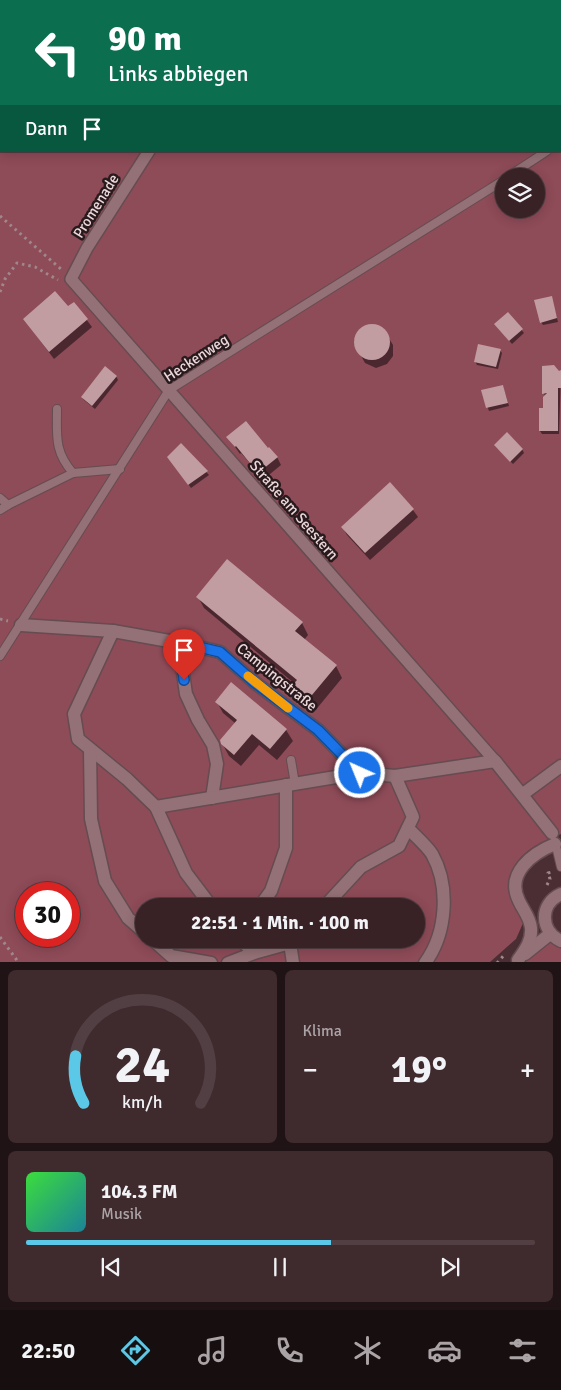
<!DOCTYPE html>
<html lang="de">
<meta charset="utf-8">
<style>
:root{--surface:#382226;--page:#3f2a2e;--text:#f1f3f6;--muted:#aba4a7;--line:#523f43;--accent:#5ac8e6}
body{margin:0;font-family:Signika,sans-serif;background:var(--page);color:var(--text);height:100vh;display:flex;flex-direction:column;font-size:19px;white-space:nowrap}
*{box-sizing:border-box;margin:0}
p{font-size:16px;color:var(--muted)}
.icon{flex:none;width:28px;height:28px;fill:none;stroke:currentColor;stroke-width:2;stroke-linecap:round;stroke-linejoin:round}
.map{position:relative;height:962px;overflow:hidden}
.panel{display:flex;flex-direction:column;gap:8px;padding:8px;background:#1f1315;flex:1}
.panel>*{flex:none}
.top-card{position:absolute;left:0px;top:0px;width:561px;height:152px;box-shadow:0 2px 12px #0003,0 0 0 1px var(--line);background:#0b6e4f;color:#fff;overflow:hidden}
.fabs{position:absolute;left:495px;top:168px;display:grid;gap:10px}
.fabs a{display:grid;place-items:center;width:50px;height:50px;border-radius:50%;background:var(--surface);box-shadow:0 2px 12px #0003,0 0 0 1px var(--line);font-size:25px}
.speed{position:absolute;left:15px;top:882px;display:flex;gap:10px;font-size:25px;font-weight:700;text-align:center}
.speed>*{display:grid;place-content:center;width:65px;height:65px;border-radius:50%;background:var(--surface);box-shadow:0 2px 12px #0003,0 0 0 1px var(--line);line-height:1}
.speed .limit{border:8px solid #d22;background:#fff;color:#111}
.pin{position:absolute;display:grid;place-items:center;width:42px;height:42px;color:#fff;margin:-51px -21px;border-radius:50% 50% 50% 0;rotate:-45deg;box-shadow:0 0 5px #0007}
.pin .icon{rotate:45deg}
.me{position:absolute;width:55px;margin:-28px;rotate:316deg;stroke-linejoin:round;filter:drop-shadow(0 0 4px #0008)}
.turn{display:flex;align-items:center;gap:18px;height:105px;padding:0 25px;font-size:22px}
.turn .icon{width:65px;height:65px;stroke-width:2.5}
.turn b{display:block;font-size:35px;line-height:42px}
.then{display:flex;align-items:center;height:48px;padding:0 25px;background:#0003;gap:10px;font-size:19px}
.big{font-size:38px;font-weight:700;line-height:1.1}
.panel .widget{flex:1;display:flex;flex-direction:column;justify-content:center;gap:8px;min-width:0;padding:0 18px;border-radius:8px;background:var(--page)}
.panel .dial{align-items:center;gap:0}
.dial svg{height:130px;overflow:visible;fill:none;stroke:var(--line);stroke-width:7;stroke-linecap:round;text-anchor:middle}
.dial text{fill:var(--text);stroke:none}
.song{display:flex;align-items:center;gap:15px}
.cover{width:60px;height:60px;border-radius:8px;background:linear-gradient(135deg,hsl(120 70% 55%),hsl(190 70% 35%))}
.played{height:5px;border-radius:2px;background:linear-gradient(90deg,var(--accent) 60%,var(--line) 60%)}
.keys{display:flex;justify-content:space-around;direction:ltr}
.heat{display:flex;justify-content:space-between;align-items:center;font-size:28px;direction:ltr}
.panel .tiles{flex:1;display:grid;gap:8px;grid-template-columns:1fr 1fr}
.widget:last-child{grid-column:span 2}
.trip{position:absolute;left:135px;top:898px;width:290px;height:50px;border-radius:25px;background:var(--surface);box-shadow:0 2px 12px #0003,0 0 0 1px var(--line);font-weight:700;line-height:50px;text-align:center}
.tabs{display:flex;height:80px;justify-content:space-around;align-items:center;background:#160e0f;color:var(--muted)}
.tabs .icon{width:35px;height:35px}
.tabs .current{color:var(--accent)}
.tabs b{font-size:22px;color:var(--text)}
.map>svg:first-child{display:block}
.green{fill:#8e4b58;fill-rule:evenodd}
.water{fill:#3f0618}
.shadow{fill:#0007}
.building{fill:#c19ca1}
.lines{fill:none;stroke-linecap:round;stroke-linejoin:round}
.service-casing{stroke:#654c51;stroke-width:10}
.pedestrian-casing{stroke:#654c51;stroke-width:14}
.minor-casing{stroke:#654c51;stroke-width:15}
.path{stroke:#9f878b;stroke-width:3;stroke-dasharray:2.5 4;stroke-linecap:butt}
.service{stroke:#947176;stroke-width:8}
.pedestrian{stroke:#947176;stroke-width:11}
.minor{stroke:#947176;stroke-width:12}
.route-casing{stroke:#114b97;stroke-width:12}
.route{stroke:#1a73e8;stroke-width:9}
.slow{stroke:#f59e0b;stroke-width:9}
.labels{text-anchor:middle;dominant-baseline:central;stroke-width:5;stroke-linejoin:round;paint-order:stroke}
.street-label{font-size:15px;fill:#ecd8db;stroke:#281a1d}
</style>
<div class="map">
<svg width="561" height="963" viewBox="0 0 561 963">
<rect width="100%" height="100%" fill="#4b2e33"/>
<g class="green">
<path d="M71 0H561V834C538 843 512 855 510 882 510 889 509 895 512 901 514 908 520 915 524 921L516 939 490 962H0V134L1 133V151H560V1H71ZM504 176H536V209H504ZM26 894H69V936H26ZM144 906H416V939H144Z"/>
<polygon points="550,935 561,942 561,962 516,963"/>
</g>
<polygon class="water" points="0,0 71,0 1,1 0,134"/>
<g class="shadow">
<polygon points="551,297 558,322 543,325 541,322"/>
<polygon points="74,303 92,327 54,359 24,319 67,308"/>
<polygon points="508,313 524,333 512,344 498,327"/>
<polygon points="373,325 383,329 393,345 393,356 387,364 376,368 365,363 354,343 357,334 365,327"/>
<polygon points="500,350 502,353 498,369 477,365 475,361"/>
<polygon points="561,373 559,434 542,434 540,431 545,396 544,393"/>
<polygon points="116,376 118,380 95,409 84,400 82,397"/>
<polygon points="503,386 509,406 489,411 482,391"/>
<polygon points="228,437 268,450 277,457 281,465 264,479 241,453 240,454"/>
<polygon points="181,445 209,475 191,488 171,460"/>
<polygon points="495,446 522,449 524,453 513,464"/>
<polygon points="413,510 418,517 370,560 347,535 343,528"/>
<polygon points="198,597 302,623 308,635 304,640 336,666 342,678 314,712 299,699 292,688 295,684 204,608"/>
<polygon points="217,702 286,730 293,741 277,760 259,745 241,766 229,756 222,743 235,723 223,713"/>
</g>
<g class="building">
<polygon points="55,291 68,306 74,302 88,319 49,352 23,319"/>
<polygon points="552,296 557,318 540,323 534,300"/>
<polygon points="508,312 523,329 509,341 494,324"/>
<circle cx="372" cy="342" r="18"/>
<polygon points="478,344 501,349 496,367 474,362"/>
<polygon points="554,365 559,371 561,370 561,388 558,388 558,431 539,431 539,408 543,408 543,397 547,393 542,394 542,366"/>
<polygon points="105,366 117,376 92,406 81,397"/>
<polygon points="503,385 508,403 486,408 481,390"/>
<polygon points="246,421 268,448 269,447 278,457 258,473 236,446 235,447 226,437"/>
<polygon points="507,432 523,449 510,462 494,445"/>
<polygon points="181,443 208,471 188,485 167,457"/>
<polygon points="390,482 414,509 365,553 341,527"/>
<polygon points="227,559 303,622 295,631 337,665 307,701 290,688 297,680 196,597"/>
<polygon points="231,682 287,729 270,749 252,734 234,755 221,744 220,740 237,720 215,702"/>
</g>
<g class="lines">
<g class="service-casing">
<g id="service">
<polyline points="560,142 561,142"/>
<polyline points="509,176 547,151"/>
<path d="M57 409C57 436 54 451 73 473"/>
<polyline points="0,498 8,505"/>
<polyline points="0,510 8,505 73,473 120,469"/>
<polyline points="0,656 169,390 504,180"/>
<polyline points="291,760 295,784"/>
<polyline points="555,842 561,867"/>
</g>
</g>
<g class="pedestrian-casing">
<g id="pedestrian">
<polyline points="259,1 260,0"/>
<polyline points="149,151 87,248 71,279 495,761"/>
</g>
</g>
<g class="minor-casing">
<g id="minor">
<polyline points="21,625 113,631 186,644 220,652 254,682 318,730 360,773 395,776 495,761 552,833"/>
<polyline points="113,631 74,714 78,739 127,779 156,807"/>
<polyline points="186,644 182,666 186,694 198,720 213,745 217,764 212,798"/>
<polyline points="90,749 91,819 105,881 128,918 144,932"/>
<polyline points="523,794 561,766"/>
<path d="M408 828C415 836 426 845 432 854 450 886 447 933 425 963"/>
<path d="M561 894C539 904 540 931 561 941"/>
<polyline points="211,906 186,873 156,807 360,773"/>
<polyline points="260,906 271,891 286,848 286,785"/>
<polyline points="325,906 361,867 399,846 413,817 395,776"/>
<polyline points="152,939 171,956 211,963"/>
<polyline points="240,939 254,953 290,943 294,939"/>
<polyline points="290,943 293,963"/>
<polyline points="525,954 550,934"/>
<path d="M518 960C525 950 532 941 531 928 530 917 523 910 519 901 505 873 533 853 555 844"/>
<polyline points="228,963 254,953"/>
</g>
</g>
<g class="path">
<polyline points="0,216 62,270"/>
<polyline points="0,292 5,279 17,263 35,267 58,280"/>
<polyline points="0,619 8,621"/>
<polyline points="547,885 550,879 548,873 552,872"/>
<polyline points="0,937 19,963"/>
<polyline points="497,963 505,954"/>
</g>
<use href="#service" class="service"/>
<use href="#pedestrian" class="pedestrian"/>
<use href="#minor" class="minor"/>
</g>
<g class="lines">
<g class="route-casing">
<polyline id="route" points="184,680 182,666 186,644 220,652 254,682 318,730 360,773"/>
</g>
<use href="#route" class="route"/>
<polyline class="slow" points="248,676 288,708"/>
</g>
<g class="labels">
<g class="street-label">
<text transform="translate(96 206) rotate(-58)">Promenade</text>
<text transform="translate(196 358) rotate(-33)">Heckenweg</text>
<text transform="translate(294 510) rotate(49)">Straße am Seestern</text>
<text transform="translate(277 677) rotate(39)">Campingstraße</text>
</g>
</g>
</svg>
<div class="fabs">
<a><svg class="icon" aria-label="layers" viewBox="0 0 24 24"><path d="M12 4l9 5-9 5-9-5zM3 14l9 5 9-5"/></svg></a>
</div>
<div class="speed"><div class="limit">30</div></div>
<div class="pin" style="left:184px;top:680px;background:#d93025"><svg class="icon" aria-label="arrive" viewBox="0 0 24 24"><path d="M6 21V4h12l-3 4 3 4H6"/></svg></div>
<svg class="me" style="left:360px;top:773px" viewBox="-20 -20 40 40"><circle r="17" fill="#1a73e8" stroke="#fff" stroke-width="3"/><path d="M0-11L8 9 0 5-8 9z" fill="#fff"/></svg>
<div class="trip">22:51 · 1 Min. · 100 m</div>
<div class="top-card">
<div class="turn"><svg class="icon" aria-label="left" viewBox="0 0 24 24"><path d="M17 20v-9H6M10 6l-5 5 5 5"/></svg><div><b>90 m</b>Links abbiegen</div></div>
<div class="then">Dann<svg class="icon" aria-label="arrive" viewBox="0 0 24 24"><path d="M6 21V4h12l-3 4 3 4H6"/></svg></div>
</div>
</div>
<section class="panel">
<div class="tiles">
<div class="widget dial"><svg viewBox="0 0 100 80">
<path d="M14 69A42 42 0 1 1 86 69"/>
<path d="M14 69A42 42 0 0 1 9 40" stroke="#5ac8e6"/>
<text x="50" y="56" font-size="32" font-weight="700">24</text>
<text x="50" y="72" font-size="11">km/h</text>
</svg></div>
<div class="widget"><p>Klima</p>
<div class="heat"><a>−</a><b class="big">19°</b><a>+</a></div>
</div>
<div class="widget">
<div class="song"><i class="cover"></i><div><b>104.3 FM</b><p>Musik</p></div></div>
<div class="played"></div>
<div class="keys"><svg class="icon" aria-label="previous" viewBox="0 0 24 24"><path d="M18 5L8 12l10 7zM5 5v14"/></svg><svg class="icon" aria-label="pause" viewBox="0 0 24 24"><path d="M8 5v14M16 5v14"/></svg><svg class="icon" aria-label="next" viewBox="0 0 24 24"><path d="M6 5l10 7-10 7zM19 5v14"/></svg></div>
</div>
</div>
</section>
<nav class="tabs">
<b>22:50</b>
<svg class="icon current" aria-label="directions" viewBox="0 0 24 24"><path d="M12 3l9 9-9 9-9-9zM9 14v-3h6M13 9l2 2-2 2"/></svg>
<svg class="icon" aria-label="music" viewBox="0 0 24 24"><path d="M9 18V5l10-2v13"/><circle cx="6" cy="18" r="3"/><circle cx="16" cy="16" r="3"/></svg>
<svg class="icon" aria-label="phone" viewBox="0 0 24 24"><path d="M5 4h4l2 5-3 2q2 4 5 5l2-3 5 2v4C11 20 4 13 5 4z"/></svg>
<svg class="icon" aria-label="climate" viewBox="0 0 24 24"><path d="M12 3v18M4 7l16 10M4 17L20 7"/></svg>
<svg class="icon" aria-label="car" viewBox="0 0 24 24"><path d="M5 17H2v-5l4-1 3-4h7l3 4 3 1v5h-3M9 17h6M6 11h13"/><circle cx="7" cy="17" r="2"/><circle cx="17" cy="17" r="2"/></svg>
<svg class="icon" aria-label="filters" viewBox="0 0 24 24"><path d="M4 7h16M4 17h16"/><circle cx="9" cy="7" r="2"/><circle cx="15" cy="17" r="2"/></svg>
</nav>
